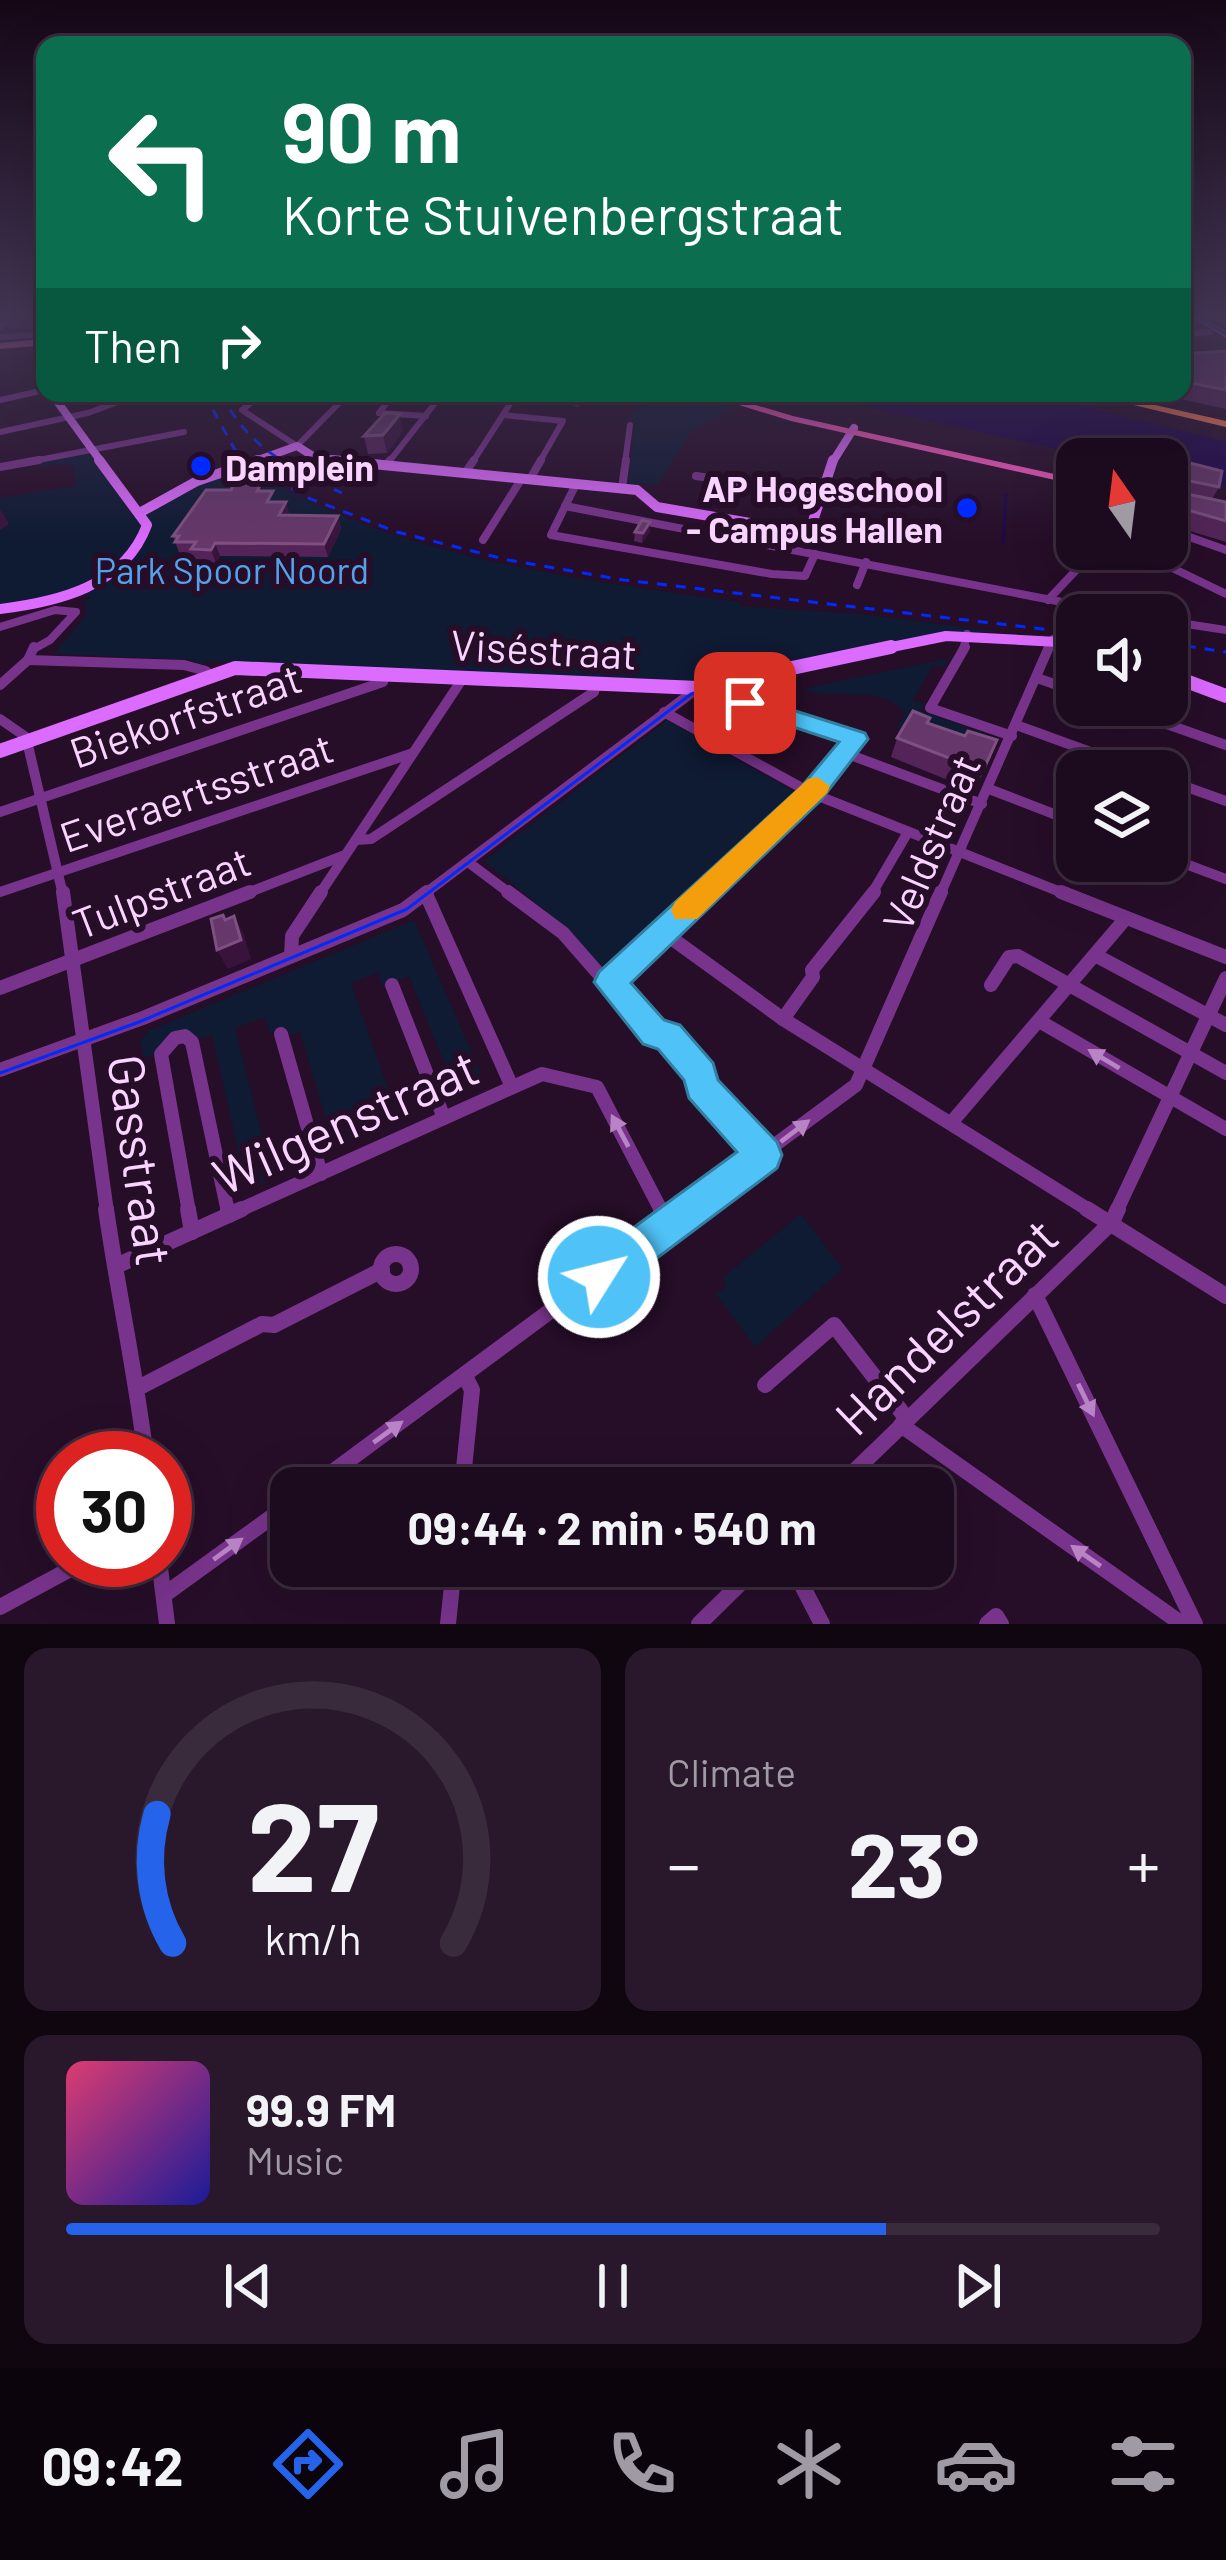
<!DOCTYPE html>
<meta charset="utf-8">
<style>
:root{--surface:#1c0a1e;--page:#29182b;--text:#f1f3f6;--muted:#a09aa4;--line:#3a2b3c;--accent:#2563eb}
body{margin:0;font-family:Barlow,sans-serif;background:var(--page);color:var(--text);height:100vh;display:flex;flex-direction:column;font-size:45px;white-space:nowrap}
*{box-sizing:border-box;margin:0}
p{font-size:39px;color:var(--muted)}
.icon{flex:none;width:66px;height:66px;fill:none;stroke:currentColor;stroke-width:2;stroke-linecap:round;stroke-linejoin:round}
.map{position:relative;height:1624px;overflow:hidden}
.side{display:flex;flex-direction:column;gap:24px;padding:24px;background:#0f0610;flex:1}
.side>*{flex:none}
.hud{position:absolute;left:36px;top:36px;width:1155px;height:366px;border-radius:24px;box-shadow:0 12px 48px #0002,0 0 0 3px var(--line);background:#0b6e4f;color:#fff;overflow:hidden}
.needle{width:78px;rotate:346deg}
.fabs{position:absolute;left:1056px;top:438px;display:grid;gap:24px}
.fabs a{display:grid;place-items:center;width:132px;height:132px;border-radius:24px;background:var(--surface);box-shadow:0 12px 48px #0002,0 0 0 3px var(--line);font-size:60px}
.speed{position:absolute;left:36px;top:1431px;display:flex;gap:24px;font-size:60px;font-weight:700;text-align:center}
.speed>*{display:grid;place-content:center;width:156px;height:156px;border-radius:50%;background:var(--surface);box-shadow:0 12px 48px #0002,0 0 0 3px var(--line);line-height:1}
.speed .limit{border:18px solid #d22;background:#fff;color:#111}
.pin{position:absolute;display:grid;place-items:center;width:102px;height:102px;color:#fff;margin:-51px;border-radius:24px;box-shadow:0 6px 18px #0006}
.me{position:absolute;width:132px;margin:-66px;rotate:54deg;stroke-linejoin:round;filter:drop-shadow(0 0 9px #0008)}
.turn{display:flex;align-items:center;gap:42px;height:252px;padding:0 48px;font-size:54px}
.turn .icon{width:156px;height:156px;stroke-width:2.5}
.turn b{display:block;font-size:84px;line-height:102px}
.then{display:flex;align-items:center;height:114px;padding:0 48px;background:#0003;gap:24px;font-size:45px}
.big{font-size:90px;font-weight:700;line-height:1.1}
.side .tile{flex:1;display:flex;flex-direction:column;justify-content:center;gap:18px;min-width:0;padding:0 42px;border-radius:24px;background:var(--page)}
.side .dial{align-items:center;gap:0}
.dial svg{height:312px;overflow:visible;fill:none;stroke:var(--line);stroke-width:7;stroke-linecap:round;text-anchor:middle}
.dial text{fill:var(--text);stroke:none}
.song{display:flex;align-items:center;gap:36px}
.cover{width:144px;height:144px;border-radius:18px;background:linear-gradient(135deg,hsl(340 70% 55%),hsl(240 70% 35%))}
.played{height:12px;border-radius:6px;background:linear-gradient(90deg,var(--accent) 75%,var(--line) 75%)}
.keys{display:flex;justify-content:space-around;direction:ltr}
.heat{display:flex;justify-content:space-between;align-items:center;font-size:66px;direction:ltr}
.side .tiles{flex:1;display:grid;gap:24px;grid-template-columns:1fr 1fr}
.tile:last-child{grid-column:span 2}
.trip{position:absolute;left:270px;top:1467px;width:684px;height:120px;border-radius:24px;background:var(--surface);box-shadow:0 12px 48px #0002,0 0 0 3px var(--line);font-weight:700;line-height:120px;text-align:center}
.tab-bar{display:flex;height:192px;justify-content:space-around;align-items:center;background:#0b040c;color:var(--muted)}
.tab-bar .icon{width:84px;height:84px}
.tab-bar .current{color:var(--accent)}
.tab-bar b{font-size:54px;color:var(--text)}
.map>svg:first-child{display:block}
.green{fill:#0f1a33}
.water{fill:#1e0549}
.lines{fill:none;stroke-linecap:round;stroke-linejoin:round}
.stream{stroke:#1e0549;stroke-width:3}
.street-far4{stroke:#78348c;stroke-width:6}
.street-far3{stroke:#78348c;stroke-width:8}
.street-far2{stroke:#78348c;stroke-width:10}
.street-far1{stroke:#78348c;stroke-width:14}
.street{stroke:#78348c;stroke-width:16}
.secondary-far2{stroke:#dc6bff;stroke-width:8}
.secondary-far1{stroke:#dc6bff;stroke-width:10}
.secondary{stroke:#dc6bff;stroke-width:14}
.primary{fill:#ff5bc4;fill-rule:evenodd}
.highway{fill:#ff7c4f;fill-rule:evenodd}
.tram{stroke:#002aff;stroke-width:3}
.rail{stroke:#002aff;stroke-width:3;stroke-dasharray:10 9;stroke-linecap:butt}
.wall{fill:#542458}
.shaded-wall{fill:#3a133d}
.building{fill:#66376a;stroke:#7d5081;stroke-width:3}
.oneway{fill:#b884c6}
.route{fill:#4fc3f7;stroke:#337fa1;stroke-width:3}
.slow{fill:#f59e0b}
.poi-dot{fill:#002aff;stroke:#260d28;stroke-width:4.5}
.labels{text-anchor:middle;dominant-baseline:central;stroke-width:12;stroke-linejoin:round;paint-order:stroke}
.far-poi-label{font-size:36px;font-weight:bold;fill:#f9d4ff;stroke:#260d28;text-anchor:start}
.far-park-label{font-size:36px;fill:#54a2eb;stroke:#260d28}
.street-label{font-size:42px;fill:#f9d4ff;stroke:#260d28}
.near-street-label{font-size:51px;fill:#f9d4ff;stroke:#260d28}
</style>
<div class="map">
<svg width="1226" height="1624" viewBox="0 0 1226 1624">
<rect width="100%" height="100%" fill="#260d28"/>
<g class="green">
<polygon points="597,393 685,393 731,408 690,433 657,485 628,483 635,423 628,416 649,402 640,406"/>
<path d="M88 452 128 508C144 504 158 505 165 488L171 490 199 473 243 462C372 555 585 581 740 602V606L861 614 1002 632 936 633 698 682 209 661 198 666 193 660 54 654 87 614 86 605 81 604 90 597 72 592 0 604V498L77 486 72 464 39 466 43 460Z"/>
<path d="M950 658 944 667 933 665 913 700 924 704 921 711 994 737 983 758 897 728 905 713C879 682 836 702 802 689Z"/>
<path d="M667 720 793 791 794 798 656 928C634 936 625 965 601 967L573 946 574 934 484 861Z"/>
<polygon points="414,920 485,1083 447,1099 444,1091 453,1085 409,976 383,987 377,973 351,983 399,1121 335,1150 300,1032 289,1036 286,1027 270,1034 265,1017 235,1028 273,1178 247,1190 212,1035 200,1039 190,1031 164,1039 153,1055 144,1059 140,1040 150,1030"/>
<polygon points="801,1214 843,1269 755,1347 716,1294 727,1285 722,1278"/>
</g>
<polygon class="water" points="803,393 1031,393 1226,442 1226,486 1167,473 1167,459 1102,459"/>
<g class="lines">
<polyline class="stream" points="1003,542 1006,495"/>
<g class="street-far4">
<polyline points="1217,317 1226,322"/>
<polyline points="0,328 6,317"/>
<polyline points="1182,334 1210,332"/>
<polyline points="0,337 45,334"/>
<polyline points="263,393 242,410 297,446 349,393"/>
<polyline points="408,393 441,396"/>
<polyline points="0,400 45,390"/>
<polyline points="379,413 426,416"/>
<polyline points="379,413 394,393"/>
<polyline points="503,415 563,421 539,463"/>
<polyline points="0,432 88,413 142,393"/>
<polyline points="23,463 184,432"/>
<polyline points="388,463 443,393"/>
<polyline points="472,463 517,393"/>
<polyline points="625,463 630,425"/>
</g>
<g class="street-far3">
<polyline points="386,465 390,460"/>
<polyline points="0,467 39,460"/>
<polyline points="465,473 474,460"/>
<polyline points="696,476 822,494"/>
<polyline points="530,479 541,460"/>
<polyline points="576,484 551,535 772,574 805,576 815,554"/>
<polyline points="622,488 626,460"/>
<polyline points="565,506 1129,615"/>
<polyline points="1167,529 1226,550"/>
<polyline points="483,540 522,478"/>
<polyline points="1133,549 1226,594"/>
<polyline points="857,585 866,562"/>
<polyline points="1048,600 1096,549"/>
<polyline points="1167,621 1226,630"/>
<polyline points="0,627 55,610 76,612 50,640 32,650"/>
<polyline points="963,650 967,634"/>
<polyline points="1048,650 1053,639"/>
</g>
<g class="street-far2">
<polyline points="965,647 930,708 1012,736"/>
<polyline points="28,660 184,665 206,671 209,677"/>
<polyline points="1037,678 1077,692"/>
<polyline points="0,685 28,660 34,647"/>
<polyline points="1113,705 1226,745"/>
<polyline points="664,712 811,793 1068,895"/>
<polyline points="0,719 26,737 63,895"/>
<polyline points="1016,725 1143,771"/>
<polyline points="845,753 982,804"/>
<polyline points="1167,780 1226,801"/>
<polyline points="989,789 1077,823"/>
<polyline points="0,812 383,682 386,674"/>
<polyline points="356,840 371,839 594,692 596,684"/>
<polyline points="1167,857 1226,879"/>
<polyline points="468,862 512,895"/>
<polyline points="0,892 413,753"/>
<polyline points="242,895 345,855"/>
<polyline points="319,895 463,678"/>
<polyline points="423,895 698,688 856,738 811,793 703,895"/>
<polyline points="871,895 908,832"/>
<polyline points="940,895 1049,647"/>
</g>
<g class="street-far1">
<polyline points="63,892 107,1212"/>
<polyline points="508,892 563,933 612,989 668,1036 700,1074 701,1087 763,1155"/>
<polyline points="1061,892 1226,957"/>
<polyline points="426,894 512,1087"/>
<polyline points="663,932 783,1019 1092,1212"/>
<polyline points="1095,955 1226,1025"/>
<polyline points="291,956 292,936 321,892"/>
<polyline points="610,982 706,892"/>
<polyline points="392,985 444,1118"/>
<polyline points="991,985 1009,957 1018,956 1226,1073"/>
<polyline points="0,988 250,892"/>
<polyline points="783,1019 813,977 812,970 874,892"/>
<polyline points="1039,1021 1226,1129"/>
<polyline points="281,1034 321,1174"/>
<polyline points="0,1070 143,1018 403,910 427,892"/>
<polyline points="951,1123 1126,918"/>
<polyline points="189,1212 161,1054 175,1038 185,1036 192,1042 228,1212"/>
<polyline points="235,1212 542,1074 597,1087 662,1212"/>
<polyline points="684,1212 856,1085 941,892"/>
<polyline points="1116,1212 1226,978"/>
</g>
<g class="street">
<path d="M106 1209C118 1293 136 1374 146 1458"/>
<polyline points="188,1209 192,1232"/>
<polyline points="228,1209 229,1215"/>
<polyline points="661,1209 669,1225"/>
<polyline points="1087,1209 1226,1296"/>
<circle cx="396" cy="1269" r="15"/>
<polyline points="116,1266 242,1209"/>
<polyline points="1035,1295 1195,1624"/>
<polyline points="765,1385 834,1325 907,1419"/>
<polyline points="138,1388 262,1324 274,1325 382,1270"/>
<polyline points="901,1425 1182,1624"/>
<polyline points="311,1488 688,1209"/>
<polyline points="462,1488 472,1390 465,1376"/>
<polyline points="837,1488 1112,1222 1118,1209"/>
<polyline points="159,1560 167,1624"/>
<polyline points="792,1566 822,1624"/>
<polyline points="164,1595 291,1503"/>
<polyline points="0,1607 87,1560"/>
<polyline points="448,1624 454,1566"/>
<polyline points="699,1624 758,1566"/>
<polyline points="987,1624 996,1616 1001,1624"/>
</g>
<g class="secondary-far2">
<polyline points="51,393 102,463"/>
<polyline points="250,463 297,446 316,458 362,463"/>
<polyline points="832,463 854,428"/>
</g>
<g class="secondary-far1">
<polyline points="332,460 637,490 657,507 809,533 833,460"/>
<polyline points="141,512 197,481 258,460"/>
<path d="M0 609C57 602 124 587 147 525L99 460"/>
<polyline points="877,650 946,636 1077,643"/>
</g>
<g class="secondary">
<polyline points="1167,674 1226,696"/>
<polyline points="0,751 235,668 698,688 891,647"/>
</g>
<g class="primary">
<polygon points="1192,317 1201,317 1226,331 1226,338"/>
<polygon points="45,339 45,345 0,349 0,343"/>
<polygon points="700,393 715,393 793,416 1077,479 1077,485 791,421"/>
</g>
<polygon class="highway" points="1083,393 1102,393 1226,421 1226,427"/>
<g class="tram">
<polyline points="1197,317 1226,334"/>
<polyline points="0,1073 139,1022 407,909 691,694 758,675"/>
</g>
<g class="rail">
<polyline points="204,393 235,450 303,496 397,532 508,560 624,580 1077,633"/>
<path d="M221 393C245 445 292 470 342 493"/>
<polyline points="1167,643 1226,652"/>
</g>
</g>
<g class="wall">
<polygon points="2,317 39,317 34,327 8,329"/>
<polygon points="1226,351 1226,409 1154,393 1182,393 1182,354"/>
<polygon points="543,393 598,393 598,396 578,407 543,396"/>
<polygon points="403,431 387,453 368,454 364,436"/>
<polygon points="1178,460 1219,487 1212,499 1226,502 1226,542 1167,524 1167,485"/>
<polygon points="276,502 290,515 338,516 341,529 328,557 220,556 216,563 196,562 193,555 180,555 173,536"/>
<polygon points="650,522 650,531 642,543 634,541 635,532"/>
<polygon points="929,723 965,736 997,740 975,791 891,757 897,738"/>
</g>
<g class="shaded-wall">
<polygon points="29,317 39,317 34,327"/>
<polygon points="578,393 598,393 598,396 578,407"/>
<polygon points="400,414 403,431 387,453 383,435"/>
<polygon points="286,502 290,515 279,515"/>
<polygon points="1,510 9,524 0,530 0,511"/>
<polygon points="338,516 341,529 328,557 324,544"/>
<polygon points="650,522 650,531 642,543 643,533"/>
<polygon points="215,543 220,556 216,563 211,550"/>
<polygon points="234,916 244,935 251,959 228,969 217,950"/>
</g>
<g class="building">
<polygon points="1226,351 1226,390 1182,381 1182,354"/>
<polygon points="385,413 400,414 383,435 364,436"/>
<polygon points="1178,460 1222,471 1219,487 1176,478 1171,482 1172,491 1226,502 1226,521 1167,504 1167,488"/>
<polygon points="235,482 262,482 257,491 273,491 267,502 286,502 279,515 338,516 324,544 215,543 211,550 191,549 196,542 175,542 179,536 173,536 206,490 231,490"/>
<polygon points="642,520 650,522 643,533 635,532"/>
<polygon points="913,711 930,718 927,723 965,736 968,731 997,740 983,771 897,738"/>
<polygon points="223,915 225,920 234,916 241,940 217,950 211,919"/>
</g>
<defs><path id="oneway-solid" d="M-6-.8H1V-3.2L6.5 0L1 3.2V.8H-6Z" transform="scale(3)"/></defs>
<g class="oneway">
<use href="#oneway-solid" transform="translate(1104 1059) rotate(-149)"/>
<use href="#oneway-solid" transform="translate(620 1131) rotate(-118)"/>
<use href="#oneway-solid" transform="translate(795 1131) rotate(-37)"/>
<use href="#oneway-solid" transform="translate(1086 1400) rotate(64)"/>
<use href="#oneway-solid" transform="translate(388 1432) rotate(-36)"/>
<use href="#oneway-solid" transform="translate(228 1549) rotate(-36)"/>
<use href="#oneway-solid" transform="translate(1086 1556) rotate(-145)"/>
</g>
<linearGradient id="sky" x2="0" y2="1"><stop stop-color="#150716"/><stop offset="0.58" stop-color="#413553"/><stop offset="1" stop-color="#413553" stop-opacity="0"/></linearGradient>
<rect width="1226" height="544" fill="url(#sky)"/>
<polygon class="route" points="745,695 865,733 868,739 821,800 631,983 664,1020 680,1025 713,1063 718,1080 777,1142 782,1155 777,1168 613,1291 599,1297 585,1291 579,1277 585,1263 737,1152 689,1098 684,1080 658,1049 643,1044 594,982 599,972 802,786 839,742 736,708 732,703"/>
<polygon class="slow" points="817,777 830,786 827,793 697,919 675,919 671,910 675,902 808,779"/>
<g class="poi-dot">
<circle cx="201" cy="466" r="12"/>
<circle cx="967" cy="508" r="12"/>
</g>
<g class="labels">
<g class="far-poi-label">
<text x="225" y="466">Damplein</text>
<text x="943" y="487" text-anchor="end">AP Hogeschool<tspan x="943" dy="41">- Campus Hallen</tspan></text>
</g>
<g class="far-park-label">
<text x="232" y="569">Park Spoor Noord</text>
</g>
<g class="street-label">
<text transform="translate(544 648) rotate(3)">Viséstraat</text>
<text transform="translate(185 714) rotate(-19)">Biekorfstraat</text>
<text transform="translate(196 791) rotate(-19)">Everaertsstraat</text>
<text transform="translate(930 842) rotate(-67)">Veldstraat</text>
<text transform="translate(161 891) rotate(-21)">Tulpstraat</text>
</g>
<g class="near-street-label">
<text transform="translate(345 1120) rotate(-24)">Wilgenstraat</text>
<text transform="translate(142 1160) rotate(82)">Gasstraat</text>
<text transform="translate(945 1325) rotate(-44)">Handelstraat</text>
</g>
</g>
</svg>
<div class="fabs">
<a><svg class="needle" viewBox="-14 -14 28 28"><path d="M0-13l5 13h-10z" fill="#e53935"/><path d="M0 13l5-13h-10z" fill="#a09aa4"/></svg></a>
<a><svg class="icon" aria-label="sound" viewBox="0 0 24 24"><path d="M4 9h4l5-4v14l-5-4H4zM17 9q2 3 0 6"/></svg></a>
<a><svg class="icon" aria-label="layers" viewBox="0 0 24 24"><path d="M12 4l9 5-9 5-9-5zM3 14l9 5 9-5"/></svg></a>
</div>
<div class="speed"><div class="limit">30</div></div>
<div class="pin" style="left:745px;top:703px;background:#d93025"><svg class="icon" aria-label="arrive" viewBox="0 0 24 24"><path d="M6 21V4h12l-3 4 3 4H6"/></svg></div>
<svg class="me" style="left:599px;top:1277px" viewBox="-20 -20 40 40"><circle r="17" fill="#4fc3f7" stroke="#fff" stroke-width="3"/><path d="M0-11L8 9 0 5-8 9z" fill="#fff"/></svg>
<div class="trip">09:44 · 2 min · 540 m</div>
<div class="hud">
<div class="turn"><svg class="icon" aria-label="left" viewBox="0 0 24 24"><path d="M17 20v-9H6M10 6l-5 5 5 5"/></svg><div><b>90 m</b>Korte Stuivenbergstraat</div></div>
<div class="then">Then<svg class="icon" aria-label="right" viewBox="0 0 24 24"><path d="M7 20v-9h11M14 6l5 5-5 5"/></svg></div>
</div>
</div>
<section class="side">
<div class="tiles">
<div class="tile dial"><svg viewBox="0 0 100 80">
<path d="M14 69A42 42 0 1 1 86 69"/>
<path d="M14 69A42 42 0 0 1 10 36" stroke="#2563eb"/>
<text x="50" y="56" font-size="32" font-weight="700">27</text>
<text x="50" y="72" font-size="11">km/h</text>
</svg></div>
<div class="tile"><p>Climate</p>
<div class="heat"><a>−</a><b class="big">23°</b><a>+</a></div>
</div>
<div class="tile">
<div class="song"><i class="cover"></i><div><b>99.9 FM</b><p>Music</p></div></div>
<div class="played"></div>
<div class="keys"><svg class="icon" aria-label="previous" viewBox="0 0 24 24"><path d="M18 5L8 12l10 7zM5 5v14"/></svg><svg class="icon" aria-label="pause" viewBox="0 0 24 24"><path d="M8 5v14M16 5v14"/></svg><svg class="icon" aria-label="next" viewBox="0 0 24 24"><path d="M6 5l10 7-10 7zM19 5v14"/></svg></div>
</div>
</div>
</section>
<nav class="tab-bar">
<b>09:42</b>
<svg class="icon current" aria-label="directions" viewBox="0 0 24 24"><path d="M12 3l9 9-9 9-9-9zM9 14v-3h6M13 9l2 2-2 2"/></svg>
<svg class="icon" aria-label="music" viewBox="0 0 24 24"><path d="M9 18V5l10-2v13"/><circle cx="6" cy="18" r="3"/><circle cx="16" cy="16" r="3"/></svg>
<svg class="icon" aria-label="phone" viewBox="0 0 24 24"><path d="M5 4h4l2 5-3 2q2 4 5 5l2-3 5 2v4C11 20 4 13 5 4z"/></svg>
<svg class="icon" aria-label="climate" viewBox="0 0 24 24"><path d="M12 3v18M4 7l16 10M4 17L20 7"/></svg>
<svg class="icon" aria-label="car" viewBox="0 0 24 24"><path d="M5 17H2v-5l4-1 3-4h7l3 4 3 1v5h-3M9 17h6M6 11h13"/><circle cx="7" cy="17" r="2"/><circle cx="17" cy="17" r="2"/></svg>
<svg class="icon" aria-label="filters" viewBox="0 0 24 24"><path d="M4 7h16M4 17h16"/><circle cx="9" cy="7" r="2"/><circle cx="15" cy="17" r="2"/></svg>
</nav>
